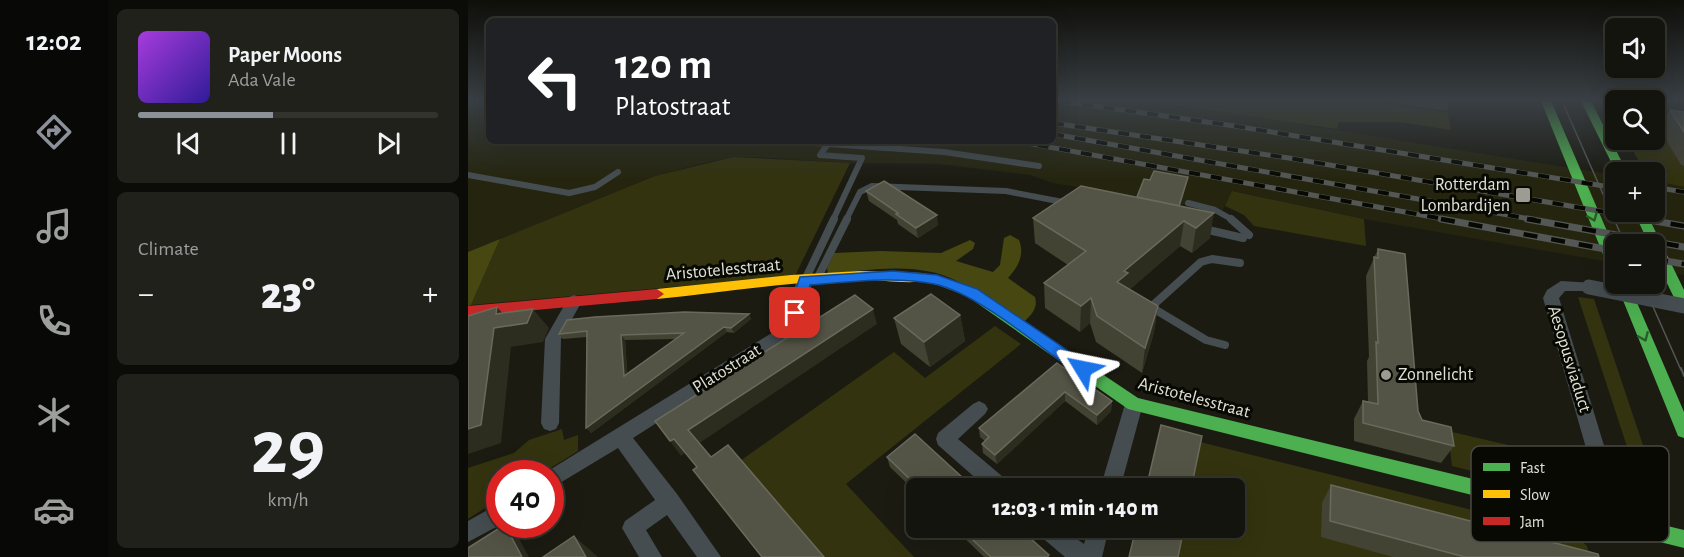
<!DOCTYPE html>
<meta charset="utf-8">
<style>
:root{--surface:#14140e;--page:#21211c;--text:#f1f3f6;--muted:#9d9e9e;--line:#33332e;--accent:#8c9099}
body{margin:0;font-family:"Alegreya Sans",sans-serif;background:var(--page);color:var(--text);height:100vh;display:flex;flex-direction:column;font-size:22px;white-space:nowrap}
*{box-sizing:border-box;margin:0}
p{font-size:20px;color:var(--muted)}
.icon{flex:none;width:33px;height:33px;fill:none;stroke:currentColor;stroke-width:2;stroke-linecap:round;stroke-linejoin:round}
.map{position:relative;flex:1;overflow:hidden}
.sheet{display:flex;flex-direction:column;gap:9px;padding:9px;background:#0b0b08;width:360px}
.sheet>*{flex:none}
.top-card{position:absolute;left:18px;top:18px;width:570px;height:126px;border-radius:9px;box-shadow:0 6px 24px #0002,0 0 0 2px var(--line);background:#202124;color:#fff;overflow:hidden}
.fabs{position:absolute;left:1137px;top:18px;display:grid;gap:12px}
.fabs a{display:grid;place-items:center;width:60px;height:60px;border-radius:9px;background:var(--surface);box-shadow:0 6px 24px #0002,0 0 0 2px var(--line);font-size:30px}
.speed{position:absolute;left:18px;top:460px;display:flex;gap:12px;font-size:30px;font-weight:700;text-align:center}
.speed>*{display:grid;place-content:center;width:78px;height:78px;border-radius:50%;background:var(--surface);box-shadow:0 6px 24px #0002,0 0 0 2px var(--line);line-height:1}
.speed .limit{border:9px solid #d22;background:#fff;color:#111}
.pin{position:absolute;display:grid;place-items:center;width:51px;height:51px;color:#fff;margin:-26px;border-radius:12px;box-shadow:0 3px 9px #0006}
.me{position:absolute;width:66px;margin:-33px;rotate:305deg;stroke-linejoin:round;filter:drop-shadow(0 0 4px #0008)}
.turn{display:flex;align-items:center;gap:21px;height:126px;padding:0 30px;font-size:27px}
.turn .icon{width:78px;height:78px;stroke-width:2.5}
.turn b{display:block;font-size:42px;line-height:51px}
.big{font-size:45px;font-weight:800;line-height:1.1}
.sheet .widget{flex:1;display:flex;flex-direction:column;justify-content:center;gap:9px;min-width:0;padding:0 21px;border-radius:9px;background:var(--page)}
.sheet .dial{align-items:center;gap:0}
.dial b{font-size:78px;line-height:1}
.song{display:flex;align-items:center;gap:18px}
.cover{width:72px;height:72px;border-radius:9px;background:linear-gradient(135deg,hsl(280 70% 55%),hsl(250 70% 35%))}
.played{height:6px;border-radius:3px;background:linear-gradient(90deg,var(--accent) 45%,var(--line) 45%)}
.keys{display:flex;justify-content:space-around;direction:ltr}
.heat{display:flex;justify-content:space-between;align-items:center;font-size:33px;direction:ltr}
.trip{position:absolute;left:438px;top:478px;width:339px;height:60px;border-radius:9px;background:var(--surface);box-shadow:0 6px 24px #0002,0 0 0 2px var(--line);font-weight:800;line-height:60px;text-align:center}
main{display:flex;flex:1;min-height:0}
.tabs{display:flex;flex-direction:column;width:108px;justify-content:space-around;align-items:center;background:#080806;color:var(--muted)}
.tabs .icon{width:42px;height:42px}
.tabs .current{color:var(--accent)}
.tabs b{font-size:27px;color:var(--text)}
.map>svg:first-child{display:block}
.built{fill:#25250f}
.green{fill:#33330f}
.forest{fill:#474712}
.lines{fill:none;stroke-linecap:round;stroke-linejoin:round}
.lane-far1{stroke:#454d51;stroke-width:6}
.lane{stroke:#454d51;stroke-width:8}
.street{fill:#454d51;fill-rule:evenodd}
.fast{fill:#4caf50;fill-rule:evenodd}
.slow{fill:#ffc107;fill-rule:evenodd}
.jam{fill:#c62828;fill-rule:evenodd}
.tram-far1{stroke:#535756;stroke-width:1.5}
.tram{stroke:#535756;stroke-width:2}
.rail-far1-casing{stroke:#535756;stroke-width:5}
.rail-casing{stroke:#535756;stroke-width:7}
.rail-far1{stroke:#080903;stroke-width:4;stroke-dasharray:11;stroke-linecap:butt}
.rail{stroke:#080903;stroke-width:4.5;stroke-dasharray:14;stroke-linecap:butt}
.street-bridge{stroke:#454d51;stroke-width:15}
.wall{fill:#434334;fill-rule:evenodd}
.shaded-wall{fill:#2c2c1f}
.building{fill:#545446;stroke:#6a6a5c;stroke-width:1.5;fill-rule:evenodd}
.oneway{stroke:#2a5c2a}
.route{fill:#1a73e8;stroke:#114b97;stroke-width:1.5}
.poi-dot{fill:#9c9c92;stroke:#080903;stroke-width:2}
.labels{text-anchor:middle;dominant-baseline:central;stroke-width:6;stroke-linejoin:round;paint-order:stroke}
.poi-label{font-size:18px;fill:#e1e2d7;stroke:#080903;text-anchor:end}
.street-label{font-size:18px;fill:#e1e2d7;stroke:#080903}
.key{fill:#080903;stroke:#494a43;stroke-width:1.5}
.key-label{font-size:16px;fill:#e1e2d7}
</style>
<main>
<nav class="tabs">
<b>12:02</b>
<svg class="icon current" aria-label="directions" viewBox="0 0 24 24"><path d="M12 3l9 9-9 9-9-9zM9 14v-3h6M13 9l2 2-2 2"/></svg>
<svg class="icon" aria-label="music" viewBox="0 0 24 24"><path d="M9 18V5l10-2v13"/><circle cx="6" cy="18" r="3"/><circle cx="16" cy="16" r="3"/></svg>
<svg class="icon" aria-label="phone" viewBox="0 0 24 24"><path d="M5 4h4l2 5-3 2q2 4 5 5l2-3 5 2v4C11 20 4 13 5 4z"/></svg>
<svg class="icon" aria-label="climate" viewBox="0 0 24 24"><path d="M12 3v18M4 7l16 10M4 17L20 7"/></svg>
<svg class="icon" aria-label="car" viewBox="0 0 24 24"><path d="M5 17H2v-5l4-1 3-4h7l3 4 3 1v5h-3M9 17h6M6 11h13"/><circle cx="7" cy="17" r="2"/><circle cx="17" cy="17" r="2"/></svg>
</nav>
<section class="sheet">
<div class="widget">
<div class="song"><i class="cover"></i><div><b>Paper Moons</b><p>Ada Vale</p></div></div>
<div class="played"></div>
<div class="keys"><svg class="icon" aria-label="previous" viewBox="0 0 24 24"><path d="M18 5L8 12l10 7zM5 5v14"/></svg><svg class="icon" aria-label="pause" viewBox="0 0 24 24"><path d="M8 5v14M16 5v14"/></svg><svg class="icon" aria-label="next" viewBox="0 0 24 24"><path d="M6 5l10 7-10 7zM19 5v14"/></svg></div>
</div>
<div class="widget"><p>Climate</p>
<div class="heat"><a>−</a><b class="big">23°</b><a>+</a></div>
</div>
<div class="widget dial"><b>29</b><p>km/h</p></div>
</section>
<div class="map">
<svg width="1216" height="557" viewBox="0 0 1216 557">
<rect width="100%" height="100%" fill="#1b1b12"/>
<polygon class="built" points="0,101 21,101 21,141 585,141 585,101 679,101 703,104 1147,175 1148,212 1186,212 1187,181 1216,187 1216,275 1187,270 1186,244 1148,244 1147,263 896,219 765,191 754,211 585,183 562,175 470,164 382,163 288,157 265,157 240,162 187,176 0,252"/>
<g class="green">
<polygon points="679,101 904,101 980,113 983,130 932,122 870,122 869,129"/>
<polygon points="1187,127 1190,127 1213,165 1216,166 1216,187 1187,181 1186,172 1177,172 1159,140 1186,140"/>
<polygon points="265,157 382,163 327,276 3,305 32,239 187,176"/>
<polygon points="764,191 896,219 898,246 786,226 776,215 757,206"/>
<polygon points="1110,297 1126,299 1184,472 1179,478 1167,471"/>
<polygon points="527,326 553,344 378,484 446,557 352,557 272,461 426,352 457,378"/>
<polygon points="94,429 96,440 110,435 110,451 73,474 32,474 31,499 0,519 0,468 46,453 61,440"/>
<polygon points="980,431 1087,456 1096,490 1092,493 984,466"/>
<polygon points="716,438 1108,536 1119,546 1122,557 692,557 698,528 766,528 766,489 706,489"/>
</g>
<g class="forest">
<path d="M542 235 551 240C557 255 550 267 540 278L567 297C570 308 564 314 557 321 534 308 512 292 489 281 450 261 402 270 360 274L359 268 366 253 412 251 473 253 502 240 507 243 505 249 488 261 525 272 532 265 536 238Z"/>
<polygon points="32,239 3,305 0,306 0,252"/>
</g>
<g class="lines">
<g class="lane-far1">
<polyline points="318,141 476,152 571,166"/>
<polyline points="360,144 352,155 394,158 365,220"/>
<polyline points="0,175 101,193 127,187 150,172"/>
<polyline points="720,203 747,210 765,220"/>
<polyline points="378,220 392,192 404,186 538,191 600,203"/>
</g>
<g class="lane">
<polyline points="763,219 781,235"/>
<polyline points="736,229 775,238"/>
<polyline points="349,279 379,219"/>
<polyline points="337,280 366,219"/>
<polyline points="757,345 738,340 683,307 733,262 744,259 772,263"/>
</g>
<g class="street">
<polygon points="337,275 345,280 328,334 165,438 209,494 253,557 229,557 199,515 178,530 194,557 171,557 154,528 157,521 187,500 150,448 82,489 82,474 75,474 315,326 329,280"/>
<polygon points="1093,281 1126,283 1129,287 1126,291 1097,291 1091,298 1159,521 1156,528 1149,531 1142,528 1139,521 1075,298 1079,290"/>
<polygon points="106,295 111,297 114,301 93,339 91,423 88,429 82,431 76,429 73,423 77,339 101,297"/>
<polygon points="666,397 672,399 675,404 652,489 632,489 657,404 660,399"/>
<polygon points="511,401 517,404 520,409 517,414 490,439 541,482 544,489 520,489 470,445 468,439 470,433 505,404"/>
<polygon points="32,503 32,525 0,542 0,521"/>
<polygon points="568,528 593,528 616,544 621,528 641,528 634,557 597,557 571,535"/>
</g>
<g class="fast">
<polygon points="1073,101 1083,101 1148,252 1148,273 1141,269"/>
<polygon points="1113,101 1123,101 1159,172 1148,172"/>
<polygon points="1166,212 1178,212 1216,290 1216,309 1211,308 1209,304 1186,256 1186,244 1181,244"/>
<polygon points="455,273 474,277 509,290 670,398 1216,530 1216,548 660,409 499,296 467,284 450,281 448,278 450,275"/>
<polygon points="1148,283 1161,284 1216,412 1216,438 1210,436 1208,431"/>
</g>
<path class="slow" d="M391 271 455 273 462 278C456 286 412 280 400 280 329 280 259 292 189 299L182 294 189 289 323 275Z"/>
<polygon class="jam" points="189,289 196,294 189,299 0,316 0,306"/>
<g class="tram-far1">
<polyline points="1094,101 1157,244"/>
<polyline points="1175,284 1213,370"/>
</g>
<polyline class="tram" points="1213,368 1216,376"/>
<g class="rail-far1-casing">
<g id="rail-far1">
<polyline points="592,101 767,126 1148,188"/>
<polyline points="585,123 821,158 1184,220"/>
<polyline points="585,134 1068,220"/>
<polyline points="548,141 981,220"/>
<polyline points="1186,187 1216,192"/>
</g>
</g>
<g class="rail-casing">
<g id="rail">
<polyline points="973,219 1148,251"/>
<polyline points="1059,219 1216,247"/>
<polyline points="1175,219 1216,226"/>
<polyline points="1186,259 1216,264"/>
</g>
</g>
<use href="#rail-far1" class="rail-far1"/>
<use href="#rail" class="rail"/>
<polyline class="street-bridge" points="1121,287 1216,306"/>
</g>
<g class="wall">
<polygon points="913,101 983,101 979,111"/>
<polygon points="1202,110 1216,112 1216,166 1213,165 1190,127"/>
<polygon points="682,180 719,182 712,206 742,238 724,253 712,246 661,290 690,306 686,332 674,373 628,342 622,323 612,332 577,308 576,283 600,265 567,243 565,218 669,197"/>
<polygon points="398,191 470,225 450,238 430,224 429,220 401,201"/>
<polygon points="910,249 950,411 954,420 986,446 973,463 886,441 886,419 895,401 900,402 899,361 901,357 898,276"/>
<path d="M281 314 283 319 266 333 259 332 123 433 119 337 95 339 91 334ZM208 339 159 373 157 340Z"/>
<polygon points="492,315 497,341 462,367 433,344 426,318"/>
<polygon points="589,363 644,401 643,411 629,425 597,401 529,464 515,453 514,444 517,441 512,437 511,428"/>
<polygon points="419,457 507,489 448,489 448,492 422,467"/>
<polygon points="863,485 1131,557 925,557 853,537 854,503"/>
<polygon points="486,528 551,528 581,557 516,557"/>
</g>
<g class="shaded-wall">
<polygon points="720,177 719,182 707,219 708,213"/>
<polygon points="746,213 742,238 724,253 728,228"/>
<polygon points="469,215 470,225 450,238 448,228"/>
<polygon points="716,221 712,246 659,292 649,282 656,271"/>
<polygon points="623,298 622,323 612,332 613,306"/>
<polygon points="690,306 686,332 674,373 677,348"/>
<polygon points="29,307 45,325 65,309 81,328 75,342 43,347 33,443 0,454 0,429 26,328"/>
<polygon points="405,309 409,324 230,444 220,430"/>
<polygon points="281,314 283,319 266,333 263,328"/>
<polygon points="492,315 497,341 462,367 456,342"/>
<polygon points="256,327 259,332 123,433 118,428"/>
<polygon points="153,335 157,340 160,381 156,376"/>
<polygon points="597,392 597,401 529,464 527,455"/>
<polygon points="644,401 643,411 629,425 629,415"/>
<polygon points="206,439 217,453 213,456 202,441"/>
<polygon points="37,525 48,533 61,557 54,557"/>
<polygon points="106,536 130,557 118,557"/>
</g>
<g class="building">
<polygon points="1202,110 1216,112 1216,132"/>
<polygon points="686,171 720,177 711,206 669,197 676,179 682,180"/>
<polygon points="416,181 469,215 448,228 428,214 430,213 398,191"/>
<polygon points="613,186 746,213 728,228 716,221 656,271 660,273 649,282 690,306 677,348 629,316 623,298 613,306 576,283 618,251 565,218"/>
<polygon points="910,249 937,254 950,411 954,420 983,427 986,446 895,423 895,401 910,404 908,342 910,343 906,257 910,258"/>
<polygon points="463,294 492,315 456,342 426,318"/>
<polygon points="387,295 405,309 220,430 243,457 260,445 356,557 294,557 225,470 229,467 206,439 202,441 187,421"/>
<polygon points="29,307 28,314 65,309 59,323 26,328 13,425 0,429 0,316"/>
<path d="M216 312 281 314 263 328 256 327 118 428 119 331 91 334 99 320 127 317ZM216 333 156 376 153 335Z"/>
<polygon points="589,363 644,401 629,415 597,392 527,455 514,444 521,437 511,428"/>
<polygon points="693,425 734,436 723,489 678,489"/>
<polygon points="447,434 507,489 452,489 419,457"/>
<polygon points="863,485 1130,554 1131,557 997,557 862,521"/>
<polygon points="36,525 37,525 54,557 0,557 0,548"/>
<polygon points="492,528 551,528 581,555 579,557 523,557"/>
<polygon points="668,528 716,528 710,557 661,557"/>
<polygon points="106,536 118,557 75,557"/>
</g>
<defs><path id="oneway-chevron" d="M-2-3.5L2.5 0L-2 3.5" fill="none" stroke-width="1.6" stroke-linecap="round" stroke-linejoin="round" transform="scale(1.5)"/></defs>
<g class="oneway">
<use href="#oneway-chevron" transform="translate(1125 217) rotate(68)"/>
<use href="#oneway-chevron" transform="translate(1176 337) rotate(67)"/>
</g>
<linearGradient id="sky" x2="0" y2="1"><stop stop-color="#0f0f0a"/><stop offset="0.56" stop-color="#393f44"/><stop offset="1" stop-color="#393f44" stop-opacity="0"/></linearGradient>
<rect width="1216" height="179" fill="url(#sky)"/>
<path class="route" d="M425 271 469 275 509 289 621 365 623 369 621 374 615 375 610 374C573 348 508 292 466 284 426 276 383 282 342 285L332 317 327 318 320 313 332 277Z"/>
<g class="poi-dot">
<rect x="1047" y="187" width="16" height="16" rx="3"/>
<circle cx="918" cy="375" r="6"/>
</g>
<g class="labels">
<g class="poi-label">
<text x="1042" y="185">Rotterdam<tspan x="1042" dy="21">Lombardijen</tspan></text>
<text x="930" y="375" text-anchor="start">Zonnelicht</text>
</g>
<g class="street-label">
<text transform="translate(255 270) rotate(-5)">Aristotelesstraat</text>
<text transform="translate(1101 359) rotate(73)">Aesopusviaduct</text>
<text transform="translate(259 369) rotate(-32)">Platostraat</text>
<text transform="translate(726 398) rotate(15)">Aristotelesstraat</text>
</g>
</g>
<rect x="1003" y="446" width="198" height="96" rx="9" class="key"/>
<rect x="1015" y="463" width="27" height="8" fill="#4caf50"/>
<rect x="1015" y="490" width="27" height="8" fill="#ffc107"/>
<rect x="1015" y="517" width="27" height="8" fill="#c62828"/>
<g class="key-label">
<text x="1052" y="473">Fast</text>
<text x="1052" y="500">Slow</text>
<text x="1052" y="527">Jam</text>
</g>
</svg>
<div class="fabs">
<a><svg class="icon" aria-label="sound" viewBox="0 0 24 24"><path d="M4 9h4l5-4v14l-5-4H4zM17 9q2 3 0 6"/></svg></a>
<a><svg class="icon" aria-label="search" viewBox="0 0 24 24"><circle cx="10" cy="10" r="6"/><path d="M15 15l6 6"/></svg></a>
<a>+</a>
<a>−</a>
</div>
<div class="speed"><div class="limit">40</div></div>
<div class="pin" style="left:327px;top:313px;background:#d93025"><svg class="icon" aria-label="arrive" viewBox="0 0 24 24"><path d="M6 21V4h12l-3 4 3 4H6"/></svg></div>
<svg class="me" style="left:615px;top:369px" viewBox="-20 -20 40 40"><path d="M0-17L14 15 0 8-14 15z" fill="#1a73e8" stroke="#fff" stroke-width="4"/></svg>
<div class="trip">12:03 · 1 min · 140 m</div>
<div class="top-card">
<div class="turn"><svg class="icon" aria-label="left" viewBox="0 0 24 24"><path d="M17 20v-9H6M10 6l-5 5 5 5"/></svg><div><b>120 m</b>Platostraat</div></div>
</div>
</div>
</main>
